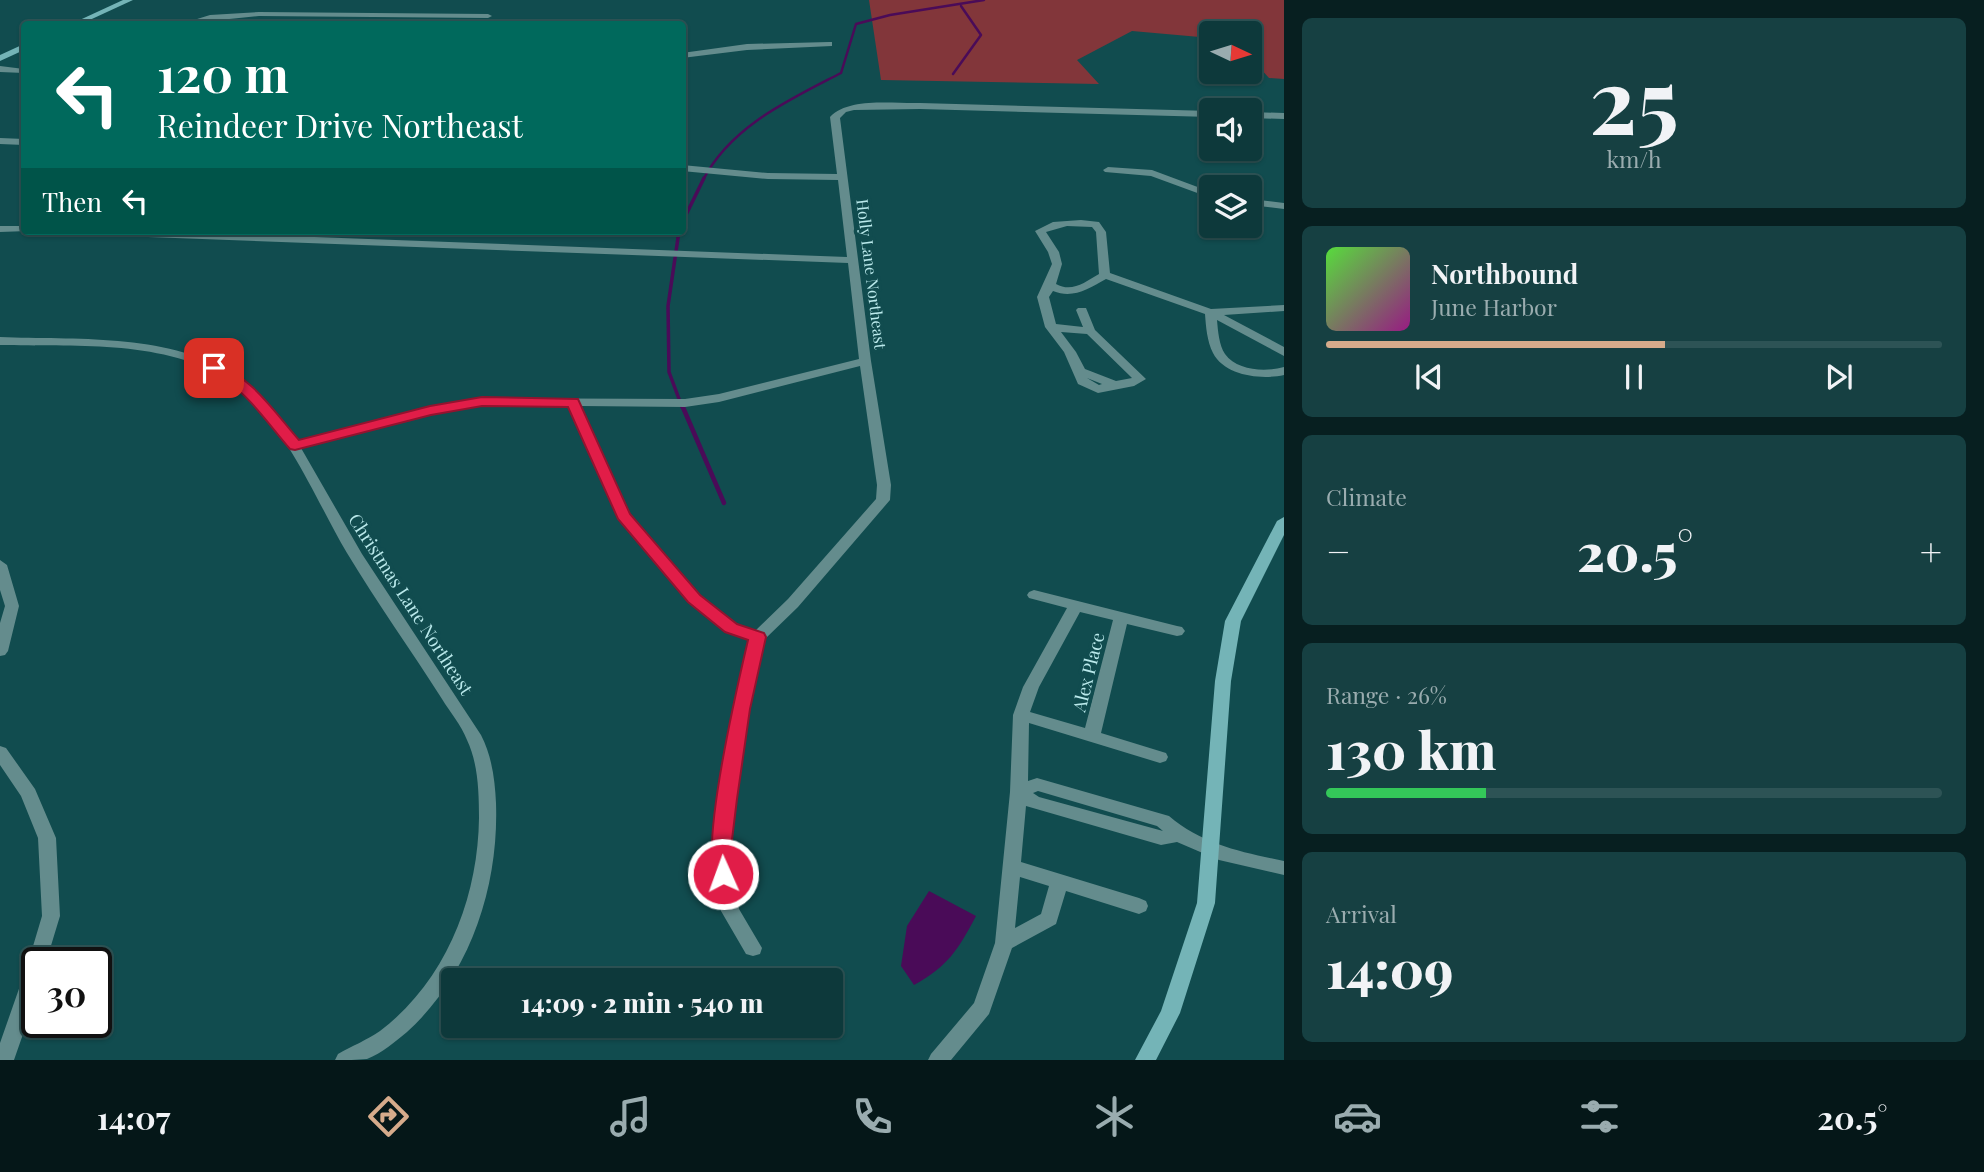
<!DOCTYPE html>
<meta charset="utf-8">
<style>
:root{--surface:#0d393b;--page:#164042;--text:#f1f3f6;--muted:#9aacaf;--line:#2d5355;--accent:#d6ab8b}
body{margin:0;font-family:"Playfair Display",serif;background:var(--page);color:var(--text);height:100vh;display:flex;flex-direction:column;font-size:26px;white-space:nowrap}
*{box-sizing:border-box;margin:0}
p{font-size:23px;color:var(--muted)}
.icon{flex:none;width:38px;height:38px;fill:none;stroke:currentColor;stroke-width:2;stroke-linecap:round;stroke-linejoin:round}
.map{position:relative;flex:1;overflow:hidden}
.panel{display:flex;flex-direction:column;gap:18px;padding:18px;background:#071f20;width:700px}
.panel>*{flex:none}
.guide{position:absolute;left:21px;top:21px;width:665px;height:214px;border-radius:7px;box-shadow:0 2px 5px #0004,0 0 0 2px var(--line);background:#00695c;color:#fff;overflow:hidden}
.needle{width:46px;rotate:94deg}
.tools{position:absolute;left:1199px;top:21px;display:grid;gap:14px}
.tools a{display:grid;place-items:center;width:63px;height:63px;border-radius:7px;background:var(--surface);box-shadow:0 2px 5px #0004,0 0 0 2px var(--line);font-size:35px}
.speed{position:absolute;left:21px;top:947px;display:flex;gap:14px;font-size:35px;font-weight:700;text-align:center}
.speed>*{display:grid;place-content:center;width:91px;height:91px;border-radius:50%;background:var(--surface);box-shadow:0 2px 5px #0004,0 0 0 2px var(--line);line-height:1}
.speed .limit{border:4px solid #111;border-radius:10px;background:#fff;color:#111}
.pin{position:absolute;display:grid;place-items:center;width:60px;height:60px;color:#fff;margin:-30px;border-radius:14px;box-shadow:0 4px 10px #0006}
.me{position:absolute;width:77px;margin:-38px;rotate:358deg;stroke-linejoin:round;filter:drop-shadow(0 0 5px #0008)}
.turn{display:flex;align-items:center;gap:24px;height:147px;padding:0 21px;font-size:32px}
.turn .icon{width:91px;height:91px;stroke-width:2.5}
.turn b{display:block;font-size:49px;line-height:60px}
.then{display:flex;align-items:center;height:66px;padding:0 21px;background:#0003;gap:14px;font-size:26px}
.big{font-size:52px;font-weight:800;line-height:1.1}
.panel .card{flex:1;display:flex;flex-direction:column;justify-content:center;gap:10px;min-width:0;padding:0 24px;border-radius:10px;background:var(--page)}
.panel .dial{align-items:center;gap:0}
.dial b{font-size:91px;line-height:1}
.song{display:flex;align-items:center;gap:21px}
.cover{width:84px;height:84px;border-radius:10px;background:linear-gradient(135deg,hsl(110 70% 55%),hsl(310 70% 35%))}
.played{height:7px;border-radius:4px;background:linear-gradient(90deg,var(--accent) 55%,var(--line) 55%)}
.keys{display:flex;justify-content:space-around;direction:ltr}
.heat{display:flex;justify-content:space-between;align-items:center;font-size:38px;direction:ltr}
.charge{height:10px;border-radius:5px;background:linear-gradient(90deg,#34c759 26%,var(--line) 0)}
.trip{position:absolute;left:441px;top:968px;width:402px;height:70px;border-radius:7px;background:var(--surface);box-shadow:0 2px 5px #0004,0 0 0 2px var(--line);font-weight:800;line-height:70px;text-align:center}
.tab-bar{display:flex;height:112px;justify-content:space-around;align-items:center;background:#051718;color:var(--muted)}
.tab-bar .icon{width:49px;height:49px}
.tab-bar .active{color:var(--accent)}
.tab-bar b{font-size:32px;color:var(--text)}
main{display:flex;flex:1;min-height:0}
.map>svg:first-child{display:block}
.green{fill:#82363a}
.water{fill:#4a0b58}
.lines{fill:none;stroke-linecap:round;stroke-linejoin:round}
.stream-far2{stroke:#4a0b58;stroke-width:2.5}
.stream-far1{stroke:#4a0b58;stroke-width:3.5}
.stream{stroke:#4a0b58;stroke-width:4.5}
.minor{fill:#648c8d;fill-rule:evenodd}
.secondary{fill:#74b4b7;fill-rule:evenodd}
.route{fill:#e11d48;stroke:#92132f;stroke-width:2}
.labels{text-anchor:middle;dominant-baseline:central;stroke-width:7;stroke-linejoin:round;paint-order:stroke}
.far-street-label{font-size:16px;fill:#bae9eb;stroke:#114c4f}
.street-label{font-size:18px;fill:#bae9eb;stroke:#114c4f}
</style>
<main>
<div class="map">
<svg width="1284" height="1060" viewBox="0 0 1284 1060">
<rect width="100%" height="100%" fill="#114c4f"/>
<polygon class="green" points="869,0 1284,0 1284,79 1269,78 1250,57 1250,33 1211,33 1211,38 1132,31 1077,60 1099,84 881,80"/>
<path class="water" d="M929 891 976 916C958 950 948 966 914 985L901 966 907 926Z"/>
<g class="lines">
<g class="stream-far2">
<polyline points="953,74 981,35 961,6"/>
<path d="M703 180C731 126 789 100 841 73L856 24 890 15 984 0"/>
</g>
<g class="stream-far1">
<polyline points="682,223 704,178"/>
<polyline points="679,231 668,306 669,372 682,407"/>
</g>
<polyline class="stream" points="682,405 724,503"/>
<g class="minor">
<polygon points="259,12 488,14 492,16 488,18 259,16 181,24 210,15"/>
<polygon points="829,42 832,42 832,46 747,50 682,58 682,53 747,44"/>
<polygon points="0,66 24,69 24,73 0,72"/>
<path d="M920 103 1211 111V117L920 109 854 110 846 112 840 118 871 361 891 485 890 500 798 607 765 639 749 709 729 856 739 909 762 948 760 954 753 956 746 954 721 911 711 856 733 709 750 640 726 632 689 602 618 519 569 406H482L431 414 301 448 362 554 481 735C492 756 495 781 496 803 499 887 470 975 407 1032 395 1042 382 1053 367 1059 358 1060 345 1060 335 1060L338 1054C352 1046 367 1040 380 1031 446 981 478 898 479 818 479 792 478 763 467 740 461 725 450 712 442 699 411 650 377 603 347 553 313 496 282 412 223 377 158 339 72 347 0 345V337C75 340 163 333 231 372 259 388 279 415 297 442L430 406 482 398 685 399 719 394 859 359 848 263 67 234 62 231H153L847 257 838 180 768 179 682 171V165L768 173 837 174 830 117C849 97 894 104 920 103ZM860 366 877 485 876 499 788 599 755 631 736 624 699 596 629 515 581 406 685 407 719 402Z"/>
<polygon points="1250,112 1284,113 1284,119 1250,118"/>
<polygon points="0,138 24,139 24,145 0,144"/>
<polygon points="1108,167 1152,170 1211,192 1211,198 1151,176 1105,172 1103,170"/>
<polygon points="1250,199 1284,203 1284,209 1250,205"/>
<path d="M1081 220 1099 222 1106 232 1110 273 1211 309 1284 305V311L1224 315 1284 347V356L1217 320C1218 331 1219 345 1225 354 1237 371 1266 372 1284 367V375C1261 380 1225 376 1213 353 1207 341 1206 327 1205 314L1106 279C1088 289 1073 299 1053 291L1049 297 1056 324 1083 327 1076 310 1078 308H1086L1095 330 1146 379 1134 386 1098 393 1078 384 1064 352 1045 327 1037 297 1052 264 1048 252 1035 231 1053 222ZM1067 226 1092 227 1096 232 1099 274C1085 282 1072 293 1056 284L1062 264 1059 252 1046 232ZM1061 332 1087 334 1132 378 1116 381 1085 369 1076 352ZM1087 378 1102 384 1099 385Z"/>
<polygon points="0,226 24,226 24,231 28,231 0,232"/>
<polygon points="0,560 7,565 19,606 8,651 5,655 0,656 0,623 5,606 0,590"/>
<path d="M1034 590 1177 626 1182 627 1185 631 1182 635 1177 636 1127 624 1101 733 1166 753 1168 757 1166 761 1160 763 1029 723 1028 781 1037 778 1169 816C1203 845 1242 852 1284 861V875L1219 860 1177 842 1161 845 1026 806 1021 862 1139 898 1146 901 1148 906 1146 911 1139 914 1066 891 1056 924 1012 948 989 1014 951 1060H928L931 1054 974 1003 995 943 1010 792 1013 715 1023 687 1067 608 1029 598 1027 595 1029 592ZM1080 612 1113 620 1085 728 1030 712 1039 687ZM1038 791 1157 826 1163 831 1039 797 1033 793ZM1020 877 1049 886 1041 914 1015 928Z"/>
<polygon points="0,746 6,748 35,789 56,838 60,916 46,962 37,962 37,994 14,1060 0,1060 0,1043 28,963 42,916 38,838 21,796 0,765"/>
</g>
<g class="secondary">
<polygon points="123,0 133,0 81,24 71,24"/>
<polygon points="24,44 24,50 0,61 0,55"/>
<polygon points="1284,517 1284,535 1241,621 1231,681 1215,903 1180,1013 1156,1060 1135,1060 1161,1011 1197,903 1215,681 1225,621 1277,521"/>
</g>
</g>
<path class="route" d="M214 364C249 373 276 414 299 440L430 406 482 397 578 399 630 514 700 595 737 624 764 633 766 637 750 709 737 799 730 856 734 874 731 880 723 883 716 880C699 847 738 683 748 640L725 632 688 602 618 519 568 407 482 406 431 415 295 450 290 449C270 426 251 398 226 380 219 375 212 373 207 368Z"/>
<g class="labels">
<g class="far-street-label">
<text transform="translate(872 274) rotate(83)">Holly Lane Northeast</text>
</g>
<g class="street-label">
<text transform="translate(411 604) rotate(57)">Christmas Lane Northeast</text>
<text transform="translate(1088 672) rotate(-76)">Alex Place</text>
</g>
</g>
</svg>
<div class="tools">
<a><svg class="needle" viewBox="-14 -14 28 28"><path d="M0-13l5 13h-10z" fill="#e53935"/><path d="M0 13l5-13h-10z" fill="#9aacaf"/></svg></a>
<a><svg class="icon" aria-label="sound" viewBox="0 0 24 24"><path d="M4 9h4l5-4v14l-5-4H4zM17 9q2 3 0 6"/></svg></a>
<a><svg class="icon" aria-label="layers" viewBox="0 0 24 24"><path d="M12 4l9 5-9 5-9-5zM3 14l9 5 9-5"/></svg></a>
</div>
<div class="speed"><div class="limit">30</div></div>
<div class="pin" style="left:214px;top:368px;background:#d93025"><svg class="icon" aria-label="arrive" viewBox="0 0 24 24"><path d="M6 21V4h12l-3 4 3 4H6"/></svg></div>
<svg class="me" style="left:723px;top:874px" viewBox="-20 -20 40 40"><circle r="17" fill="#e11d48" stroke="#fff" stroke-width="3"/><path d="M0-11L8 9 0 5-8 9z" fill="#fff"/></svg>
<div class="trip">14:09 · 2 min · 540 m</div>
<div class="guide">
<div class="turn"><svg class="icon" aria-label="left" viewBox="0 0 24 24"><path d="M17 20v-9H6M10 6l-5 5 5 5"/></svg><div><b>120 m</b>Reindeer Drive Northeast</div></div>
<div class="then">Then<svg class="icon" aria-label="left" viewBox="0 0 24 24"><path d="M17 20v-9H6M10 6l-5 5 5 5"/></svg></div>
</div>
</div>
<section class="panel">
<div class="card dial"><b>25</b><p>km/h</p></div>
<div class="card">
<div class="song"><i class="cover"></i><div><b>Northbound</b><p>June Harbor</p></div></div>
<div class="played"></div>
<div class="keys"><svg class="icon" aria-label="previous" viewBox="0 0 24 24"><path d="M18 5L8 12l10 7zM5 5v14"/></svg><svg class="icon" aria-label="pause" viewBox="0 0 24 24"><path d="M8 5v14M16 5v14"/></svg><svg class="icon" aria-label="next" viewBox="0 0 24 24"><path d="M6 5l10 7-10 7zM19 5v14"/></svg></div>
</div>
<div class="card"><p>Climate</p>
<div class="heat"><a>−</a><b class="big">20.5°</b><a>+</a></div>
</div>
<div class="card"><p>Range · 26%</p><b class="big">130 km</b><div class="charge"></div></div>
<div class="card"><p>Arrival</p><b class="big">14:09</b></div>
</section>
</main>
<nav class="tab-bar">
<b>14:07</b>
<svg class="icon active" aria-label="directions" viewBox="0 0 24 24"><path d="M12 3l9 9-9 9-9-9zM9 14v-3h6M13 9l2 2-2 2"/></svg>
<svg class="icon" aria-label="music" viewBox="0 0 24 24"><path d="M9 18V5l10-2v13"/><circle cx="6" cy="18" r="3"/><circle cx="16" cy="16" r="3"/></svg>
<svg class="icon" aria-label="phone" viewBox="0 0 24 24"><path d="M5 4h4l2 5-3 2q2 4 5 5l2-3 5 2v4C11 20 4 13 5 4z"/></svg>
<svg class="icon" aria-label="climate" viewBox="0 0 24 24"><path d="M12 3v18M4 7l16 10M4 17L20 7"/></svg>
<svg class="icon" aria-label="car" viewBox="0 0 24 24"><path d="M5 17H2v-5l4-1 3-4h7l3 4 3 1v5h-3M9 17h6M6 11h13"/><circle cx="7" cy="17" r="2"/><circle cx="17" cy="17" r="2"/></svg>
<svg class="icon" aria-label="filters" viewBox="0 0 24 24"><path d="M4 7h16M4 17h16"/><circle cx="9" cy="7" r="2"/><circle cx="15" cy="17" r="2"/></svg>
<b>20.5°</b>
</nav>
